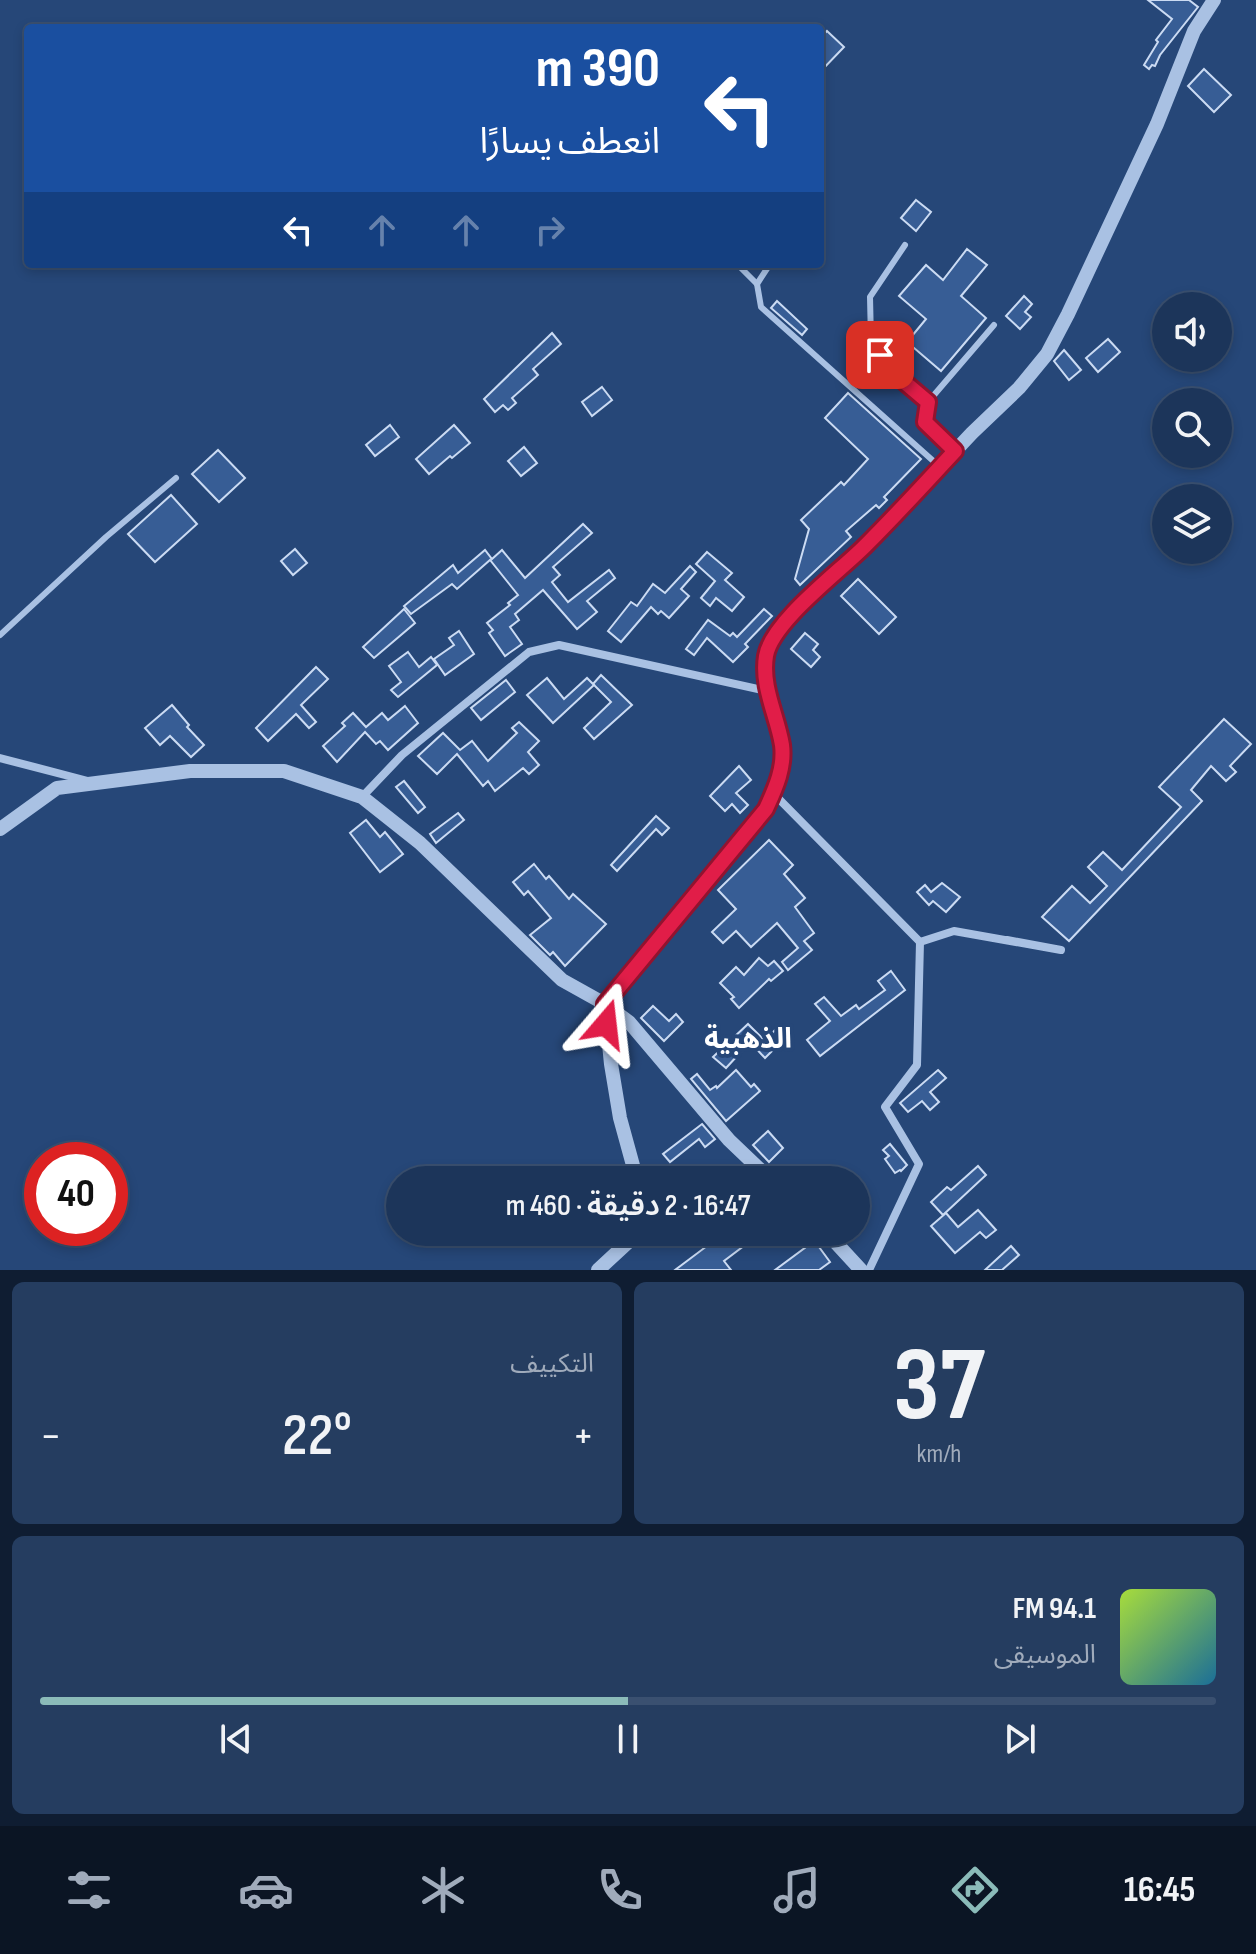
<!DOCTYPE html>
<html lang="ar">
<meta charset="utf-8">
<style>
:root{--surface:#1c355a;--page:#253d60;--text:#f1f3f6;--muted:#a0abbb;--line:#3a5070;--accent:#8bbbb9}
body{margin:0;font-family:"Sofia Sans Condensed","Noto Sans Arabic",sans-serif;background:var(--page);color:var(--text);direction:rtl;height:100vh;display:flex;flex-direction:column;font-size:30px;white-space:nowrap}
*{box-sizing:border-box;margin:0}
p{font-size:26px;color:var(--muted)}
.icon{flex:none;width:44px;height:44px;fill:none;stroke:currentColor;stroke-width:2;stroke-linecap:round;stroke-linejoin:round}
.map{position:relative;height:1270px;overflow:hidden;direction:ltr}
.sheet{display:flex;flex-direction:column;gap:12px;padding:12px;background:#0f1d32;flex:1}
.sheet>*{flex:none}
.hud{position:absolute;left:24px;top:24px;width:800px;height:244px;border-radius:8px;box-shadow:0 4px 12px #0003,0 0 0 2px var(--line);direction:rtl;background:#1a4fa0;color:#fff;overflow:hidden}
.controls{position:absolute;left:1152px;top:292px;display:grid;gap:16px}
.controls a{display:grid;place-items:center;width:80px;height:80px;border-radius:50%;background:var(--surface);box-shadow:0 4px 12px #0003,0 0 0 2px var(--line);font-size:40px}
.speed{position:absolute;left:24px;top:1142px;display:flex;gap:16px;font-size:40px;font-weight:700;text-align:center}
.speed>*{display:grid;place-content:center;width:104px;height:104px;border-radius:50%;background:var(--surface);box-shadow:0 4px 12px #0003,0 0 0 2px var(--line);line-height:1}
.speed .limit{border:12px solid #d22;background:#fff;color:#111}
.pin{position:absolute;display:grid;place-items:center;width:68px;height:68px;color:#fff;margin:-34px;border-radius:16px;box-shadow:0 4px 12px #0006}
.me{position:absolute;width:88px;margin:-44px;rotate:17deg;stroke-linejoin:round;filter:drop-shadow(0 0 6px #0008)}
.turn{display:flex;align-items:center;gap:28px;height:168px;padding:0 32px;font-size:36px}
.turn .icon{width:104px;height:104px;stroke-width:2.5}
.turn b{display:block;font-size:56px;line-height:68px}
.lanes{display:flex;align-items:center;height:76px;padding:0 32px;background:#0003;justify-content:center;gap:40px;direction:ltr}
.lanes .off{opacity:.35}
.big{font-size:60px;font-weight:600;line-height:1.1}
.sheet .widget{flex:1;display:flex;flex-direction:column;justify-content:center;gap:12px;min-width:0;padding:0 28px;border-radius:12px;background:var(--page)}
.sheet .dial{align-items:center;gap:0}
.dial b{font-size:104px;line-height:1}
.song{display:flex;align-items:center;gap:24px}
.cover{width:96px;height:96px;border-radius:12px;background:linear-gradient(135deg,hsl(80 70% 55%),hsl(200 70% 35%))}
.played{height:8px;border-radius:4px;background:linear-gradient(90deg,var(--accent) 50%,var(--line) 50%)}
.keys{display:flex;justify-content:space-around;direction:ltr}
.heat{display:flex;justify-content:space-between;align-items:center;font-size:44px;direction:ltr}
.sheet .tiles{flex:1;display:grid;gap:12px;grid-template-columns:1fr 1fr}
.widget:last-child{grid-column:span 2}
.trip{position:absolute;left:386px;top:1166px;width:484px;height:80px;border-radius:40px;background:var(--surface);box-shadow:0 4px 12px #0003,0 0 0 2px var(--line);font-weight:600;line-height:80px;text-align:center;direction:rtl}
.tab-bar{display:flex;height:128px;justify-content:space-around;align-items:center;background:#0b1524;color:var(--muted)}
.tab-bar .icon{width:56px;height:56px}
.tab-bar .current{color:var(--accent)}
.tab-bar b{font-size:36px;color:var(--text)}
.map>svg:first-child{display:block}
.building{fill:#375d95;stroke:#cbdbf3;stroke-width:2}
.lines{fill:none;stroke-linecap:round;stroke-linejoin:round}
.service{stroke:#a9c1e3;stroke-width:6}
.minor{stroke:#a9c1e3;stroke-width:8}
.tertiary{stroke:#a9c1e3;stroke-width:14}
.route-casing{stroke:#92132f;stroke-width:20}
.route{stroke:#e11d48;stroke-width:14}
.labels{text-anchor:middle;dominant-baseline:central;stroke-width:8;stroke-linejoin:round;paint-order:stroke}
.quarter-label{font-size:28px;font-weight:bold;fill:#fff;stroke:#264778}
</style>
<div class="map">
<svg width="1256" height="1270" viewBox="0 0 1256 1270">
<rect width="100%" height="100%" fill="#264778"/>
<g class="building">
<polygon points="1148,0 1189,0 1198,7 1160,55 1155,66 1152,65 1149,69 1144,65 1158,42 1156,40 1172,19"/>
<polygon points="827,31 844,47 820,72 820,38"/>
<polygon points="1204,69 1231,95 1214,112 1188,86"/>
<polygon points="916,200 931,212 916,231 901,218"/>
<polygon points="967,249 987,265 961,296 986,318 941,371 907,342 926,319 899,296 926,265 943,280"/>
<polygon points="1024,296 1032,304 1025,312 1031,317 1020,329 1006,316"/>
<polygon points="777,301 807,329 802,335 771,308"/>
<polygon points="552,333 561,344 533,369 538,375 512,398 516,403 508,410 503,405 495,412 484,399"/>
<polygon points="1108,339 1120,352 1098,372 1086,358"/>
<polygon points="1064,350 1081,370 1069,380 1054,361"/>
<polygon points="602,387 612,400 592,416 582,402"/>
<polygon points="848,393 921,459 884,497 887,500 879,508 876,505 846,531 851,537 800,585 795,579 809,529 801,520 841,482 844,485 868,459 825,418"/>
<polygon points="390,425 399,437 375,456 366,445"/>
<polygon points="454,425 470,443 452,458 450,456 429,474 416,459"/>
<polygon points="524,447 537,463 521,476 508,461"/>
<polygon points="218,450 245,478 219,502 192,474"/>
<polygon points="171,495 197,524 155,562 128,534"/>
<polygon points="583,524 592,533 553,567 560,575 552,582 568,602 609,570 615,578 587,601 597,612 577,629 543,590 515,614 519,620 510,627 522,644 505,656 489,633 493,630 487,623 510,605 508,603 518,595 490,560 457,589 452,584 411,614 404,606 453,565 458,573 485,550 492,559 502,550 525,578"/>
<polygon points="295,549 307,563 293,575 281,561"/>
<polygon points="707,552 732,573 725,580 744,597 732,611 716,598 710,606 701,598 715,581 696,564"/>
<polygon points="690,566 696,572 681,589 689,596 669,618 661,611 658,614 651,607 621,642 608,631 631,602 637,606 653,584 665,593"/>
<polygon points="858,579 896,617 879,634 841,596"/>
<polygon points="404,609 415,623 374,658 363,647"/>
<polygon points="764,609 772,616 745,644 748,647 733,662 707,638 694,655 686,649 708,620 730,636 733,633 737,637"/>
<polygon points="459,631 474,654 445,675 434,659 454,645 449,638"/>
<polygon points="805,633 818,644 813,650 820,657 811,667 791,649"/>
<polygon points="408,652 419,667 431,657 437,665 398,697 391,690 401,682 389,666"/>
<polygon points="316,667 328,679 301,705 316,722 309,728 296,714 268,741 256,728"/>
<polygon points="601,675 632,705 594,739 584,728 611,702 593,684"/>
<polygon points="547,678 564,699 587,678 594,685 553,723 527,695"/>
<polygon points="506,680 515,692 481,720 471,708"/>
<polygon points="172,705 189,725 187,727 204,745 191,757 170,736 160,745 145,728"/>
<polygon points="405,706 418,723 388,750 380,741 376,744 365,732 337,762 323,746 345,726 342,723 353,713 366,727 382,713 388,720"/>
<polygon points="1224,719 1251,744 1230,766 1236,772 1226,781 1211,766 1191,790 1202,801 1069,941 1042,917 1072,886 1090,903 1107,886 1088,867 1103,852 1122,870 1181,807 1159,787"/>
<polygon points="519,722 539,741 528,752 539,765 529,774 523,768 495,791 488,781 483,786 457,754 437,774 418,756 443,733 460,750 472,741 488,761 517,733 512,728"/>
<polygon points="739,766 751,780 736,793 748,805 740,813 732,804 725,811 710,796"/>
<polygon points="404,781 425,807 418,813 396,787"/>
<polygon points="458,813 464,820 436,843 430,834"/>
<polygon points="656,816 669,828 662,835 656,829 617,871 611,865"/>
<polygon points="366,820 380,837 385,832 403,854 380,872 350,833"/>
<polygon points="769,840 793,865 784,874 805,898 795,907 814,933 804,941 812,950 788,970 782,962 798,948 777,923 751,947 736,931 723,943 712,932 736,909 718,890"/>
<polygon points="534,864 546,879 549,876 569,899 573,894 606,924 565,966 553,952 550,955 530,935 551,918 528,891 524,895 513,882"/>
<polygon points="942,883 960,897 946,912 933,901 929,905 917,892 925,885 931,892"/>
<polygon points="759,958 768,966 774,961 783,971 771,981 769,979 739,1008 731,999 734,997 720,983 736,967 744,975"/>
<polygon points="891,971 905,990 820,1056 807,1040 830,1021 815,1004 824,997 841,1016 856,1005 859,1009 885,990 878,981"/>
<polygon points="653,1006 669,1021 676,1014 683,1022 664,1041 641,1018"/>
<polygon points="748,1024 765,1041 776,1029 785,1038 765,1058 750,1042 726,1068 713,1057"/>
<polygon points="736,1070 751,1087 754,1084 760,1091 726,1121 691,1079 697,1074 710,1090 716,1086 717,1088"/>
<polygon points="938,1070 946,1078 930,1092 939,1102 930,1110 922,1101 908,1112 900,1103"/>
<polygon points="702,1124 715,1139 705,1147 699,1139 670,1162 663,1154"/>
<polygon points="768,1131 783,1148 769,1162 753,1145"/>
<polygon points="890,1144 907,1165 901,1171 900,1170 895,1173 885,1159 889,1156 883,1150"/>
<polygon points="978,1166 986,1175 943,1215 931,1202 947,1187 951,1190"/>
<polygon points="978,1210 996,1230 986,1238 980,1232 955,1253 931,1226 946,1213 958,1227"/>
<polygon points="719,1232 747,1232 753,1239 724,1261 731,1270 675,1270 711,1243 709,1241"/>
<polygon points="803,1232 808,1232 830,1262 819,1270 775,1270 806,1247 797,1236"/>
<polygon points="1011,1246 1019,1255 1002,1270 985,1270"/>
</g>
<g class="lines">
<g class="service">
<polyline points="905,245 870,297 871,341 889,369 928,402"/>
<polyline points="737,264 757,284 761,307 940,467"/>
<polyline points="757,284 770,264"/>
<polyline points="955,451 925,422 928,402 994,325"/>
<polyline points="0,635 106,537 176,478"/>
</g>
<g class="minor">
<polyline points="0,758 88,781"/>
<polyline points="773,793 920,942"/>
<polyline points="362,797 402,755 529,652 559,645 767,691"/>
<polyline points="869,1270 919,1164 885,1107 917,1065 920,942 954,931 1061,950 1007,940"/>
</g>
<g class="tertiary">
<polyline points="0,829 57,788 190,771 284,771 362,797 420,843 562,980 605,1004 629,1022 729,1140 771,1180"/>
<polyline points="637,1180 620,1118 611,1064 605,1004 725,861 766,809 779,781 782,747 767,691 765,672 767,652 778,632 801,606 865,547 972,433 1019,388 1047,354 1068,314 1157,124 1194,31 1214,0"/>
<polyline points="826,1232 861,1270"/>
<polyline points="598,1270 639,1232"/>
</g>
</g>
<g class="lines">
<g class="route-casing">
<path id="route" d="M606 1024 605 1004 766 809C775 789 785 768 782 745 777 715 761 687 766 656 772 621 842 570 867 544 897 514 926 482 955 451L925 422 928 402 889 369 880 355"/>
</g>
<use href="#route" class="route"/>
</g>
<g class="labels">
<g class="quarter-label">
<text x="748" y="1039">الذهبية</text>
</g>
</g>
</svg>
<div class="controls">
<a><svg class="icon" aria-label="sound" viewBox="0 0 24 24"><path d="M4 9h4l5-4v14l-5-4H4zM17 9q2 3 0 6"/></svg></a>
<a><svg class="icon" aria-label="search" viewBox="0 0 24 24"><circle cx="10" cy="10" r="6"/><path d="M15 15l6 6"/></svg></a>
<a><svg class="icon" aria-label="layers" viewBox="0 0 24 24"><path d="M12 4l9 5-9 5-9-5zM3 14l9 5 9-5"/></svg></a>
</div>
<div class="speed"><div class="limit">40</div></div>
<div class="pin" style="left:880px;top:355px;background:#d93025"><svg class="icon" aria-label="arrive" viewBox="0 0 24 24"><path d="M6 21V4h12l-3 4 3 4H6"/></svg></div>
<svg class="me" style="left:606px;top:1024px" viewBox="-20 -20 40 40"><path d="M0-17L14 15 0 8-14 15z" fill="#e11d48" stroke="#fff" stroke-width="4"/></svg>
<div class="trip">16:47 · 2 دقيقة · 460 m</div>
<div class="hud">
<div class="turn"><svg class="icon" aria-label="left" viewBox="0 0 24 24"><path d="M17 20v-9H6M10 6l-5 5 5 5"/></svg><div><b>390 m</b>انعطف يسارًا</div></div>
<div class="lanes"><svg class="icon" aria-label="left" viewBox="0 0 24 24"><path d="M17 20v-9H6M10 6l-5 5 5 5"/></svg><svg class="icon off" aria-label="ahead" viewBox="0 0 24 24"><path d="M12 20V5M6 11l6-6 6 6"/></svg><svg class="icon off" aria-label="ahead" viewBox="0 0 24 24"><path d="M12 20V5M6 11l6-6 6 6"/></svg><svg class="icon off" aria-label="right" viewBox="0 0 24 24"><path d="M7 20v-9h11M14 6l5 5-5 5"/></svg></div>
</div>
</div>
<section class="sheet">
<div class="tiles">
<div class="widget dial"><b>37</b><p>km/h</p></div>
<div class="widget"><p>التكييف</p>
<div class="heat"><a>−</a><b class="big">22°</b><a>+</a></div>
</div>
<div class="widget">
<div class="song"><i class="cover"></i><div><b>94.1 FM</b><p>الموسيقى</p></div></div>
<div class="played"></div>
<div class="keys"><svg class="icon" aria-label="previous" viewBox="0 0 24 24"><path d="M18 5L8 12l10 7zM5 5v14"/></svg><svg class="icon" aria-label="pause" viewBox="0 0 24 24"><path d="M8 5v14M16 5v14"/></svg><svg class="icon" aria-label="next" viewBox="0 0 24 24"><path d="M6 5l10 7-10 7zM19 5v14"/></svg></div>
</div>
</div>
</section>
<nav class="tab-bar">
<b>16:45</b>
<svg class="icon current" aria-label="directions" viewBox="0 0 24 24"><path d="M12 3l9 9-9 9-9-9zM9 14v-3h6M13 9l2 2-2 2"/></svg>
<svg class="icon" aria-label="music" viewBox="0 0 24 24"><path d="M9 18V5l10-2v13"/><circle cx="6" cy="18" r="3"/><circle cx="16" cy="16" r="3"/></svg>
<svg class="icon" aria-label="phone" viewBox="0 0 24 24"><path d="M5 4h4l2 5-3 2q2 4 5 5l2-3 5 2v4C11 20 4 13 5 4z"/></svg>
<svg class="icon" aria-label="climate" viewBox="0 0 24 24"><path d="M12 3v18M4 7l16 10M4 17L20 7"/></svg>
<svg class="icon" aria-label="car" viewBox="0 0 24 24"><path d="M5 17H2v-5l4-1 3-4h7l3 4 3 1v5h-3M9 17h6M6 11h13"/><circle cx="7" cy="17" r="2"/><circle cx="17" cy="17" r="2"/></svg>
<svg class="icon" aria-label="filters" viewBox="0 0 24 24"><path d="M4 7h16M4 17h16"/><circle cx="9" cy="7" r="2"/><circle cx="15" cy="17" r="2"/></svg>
</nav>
